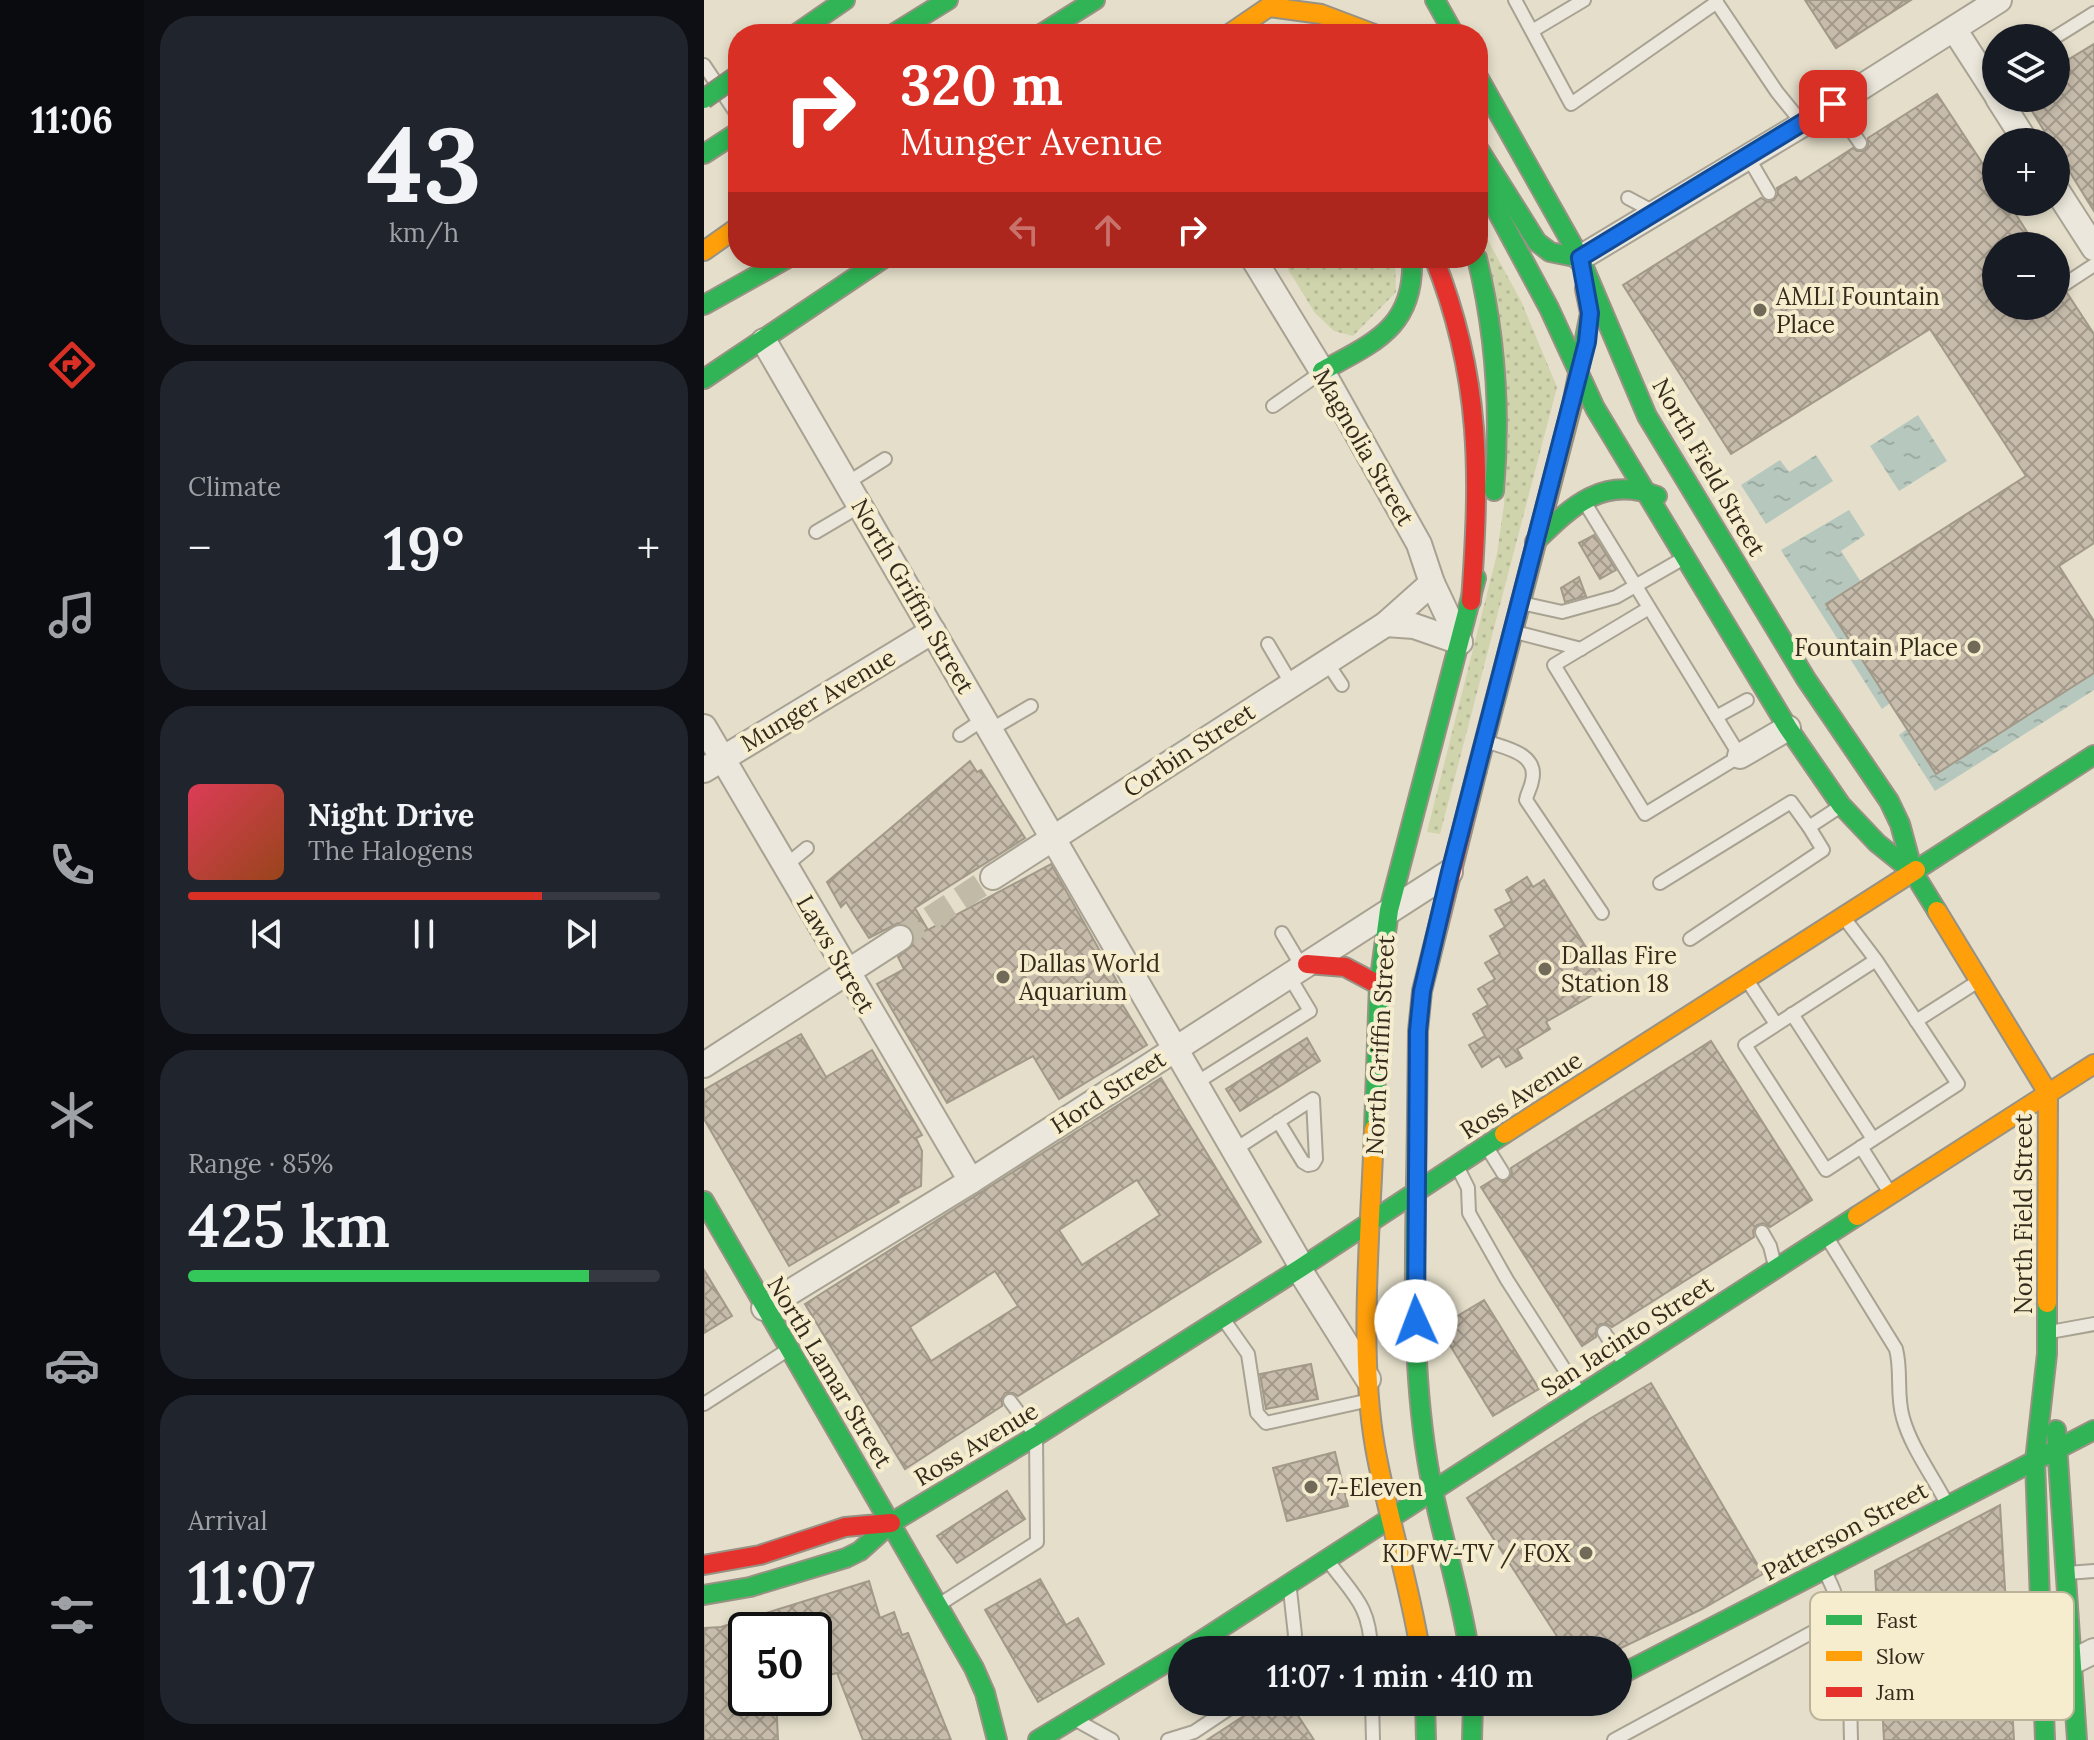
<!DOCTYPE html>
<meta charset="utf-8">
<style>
:root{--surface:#171b24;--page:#20242c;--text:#f1f3f6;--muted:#9ea1a6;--line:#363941;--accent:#d93025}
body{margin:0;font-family:Lora,serif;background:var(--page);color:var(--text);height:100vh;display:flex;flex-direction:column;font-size:30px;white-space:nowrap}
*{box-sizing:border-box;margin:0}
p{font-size:26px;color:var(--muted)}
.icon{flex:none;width:44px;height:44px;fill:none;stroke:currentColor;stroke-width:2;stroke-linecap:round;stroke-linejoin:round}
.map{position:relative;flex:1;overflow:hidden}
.panel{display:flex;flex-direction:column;gap:16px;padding:16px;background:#0d0f14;width:560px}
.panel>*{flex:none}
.banner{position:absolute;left:24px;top:24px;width:760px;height:244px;border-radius:32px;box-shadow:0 4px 12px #0003;background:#d93025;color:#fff;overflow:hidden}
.tools{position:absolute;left:1278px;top:24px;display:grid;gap:16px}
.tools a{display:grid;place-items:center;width:88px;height:88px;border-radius:50%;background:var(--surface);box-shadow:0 4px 12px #0003;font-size:40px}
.speed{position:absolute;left:24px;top:1612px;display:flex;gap:16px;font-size:40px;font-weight:700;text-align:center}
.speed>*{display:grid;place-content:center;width:104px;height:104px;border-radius:50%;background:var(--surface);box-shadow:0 4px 12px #0003;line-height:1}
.speed .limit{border:4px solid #111;border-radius:12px;background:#fff;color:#111}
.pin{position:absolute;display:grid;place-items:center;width:68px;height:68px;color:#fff;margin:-34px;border-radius:16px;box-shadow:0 4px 12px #0006}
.me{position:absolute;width:88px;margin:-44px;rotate:358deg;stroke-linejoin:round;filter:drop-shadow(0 0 6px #0008)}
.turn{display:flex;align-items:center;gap:28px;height:168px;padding:0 40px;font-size:36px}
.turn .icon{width:104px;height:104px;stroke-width:2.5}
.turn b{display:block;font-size:56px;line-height:68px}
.lanes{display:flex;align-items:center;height:76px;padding:0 40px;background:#0003;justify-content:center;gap:40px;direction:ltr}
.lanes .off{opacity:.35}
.big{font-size:60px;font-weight:600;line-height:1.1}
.panel .tile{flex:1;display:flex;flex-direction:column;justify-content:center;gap:12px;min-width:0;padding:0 28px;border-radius:32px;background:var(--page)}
.panel .dial{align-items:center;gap:0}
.dial b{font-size:104px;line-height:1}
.song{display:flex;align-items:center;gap:24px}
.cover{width:96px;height:96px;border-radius:12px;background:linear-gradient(135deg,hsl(350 70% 55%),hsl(20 70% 35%))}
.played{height:8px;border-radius:4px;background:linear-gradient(90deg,var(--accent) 75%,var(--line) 75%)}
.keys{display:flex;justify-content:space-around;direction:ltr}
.heat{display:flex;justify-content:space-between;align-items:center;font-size:44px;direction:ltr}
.charge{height:12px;border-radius:6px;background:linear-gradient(90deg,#34c759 85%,var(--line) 0)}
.trip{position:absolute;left:464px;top:1636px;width:464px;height:80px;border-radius:40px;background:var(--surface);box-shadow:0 4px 12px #0003;font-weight:600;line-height:80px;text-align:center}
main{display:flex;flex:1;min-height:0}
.tab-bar{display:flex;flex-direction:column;width:144px;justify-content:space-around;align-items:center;background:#090b0e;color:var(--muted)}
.tab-bar .icon{width:56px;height:56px}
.tab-bar .on{color:var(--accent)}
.tab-bar b{font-size:36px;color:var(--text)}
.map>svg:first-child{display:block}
.grass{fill:url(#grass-dots)}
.water{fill:url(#water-ripples)}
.building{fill:url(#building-cross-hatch);stroke:#a39989;stroke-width:2;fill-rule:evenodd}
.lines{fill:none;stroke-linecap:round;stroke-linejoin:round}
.street-tunnel{stroke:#c1baa7;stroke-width:24;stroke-dasharray:24 12;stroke-linecap:butt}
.lane-casing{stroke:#a8a293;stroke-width:16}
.street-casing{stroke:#a8a293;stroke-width:28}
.fast-casing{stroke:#989284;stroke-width:22}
.slow-casing{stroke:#989284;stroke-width:22}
.jam-casing{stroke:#989284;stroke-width:22}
.lane{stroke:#ebe7dc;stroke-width:12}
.street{stroke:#ebe7dc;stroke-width:24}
.fast{stroke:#30b455;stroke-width:18}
.slow{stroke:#ff9f0a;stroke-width:18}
.jam{stroke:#e5322d;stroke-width:18}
.fast-bridge-casing{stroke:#8e887a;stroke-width:22;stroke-linecap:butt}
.fast-bridge{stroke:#30b455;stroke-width:18}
.route-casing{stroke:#114b97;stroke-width:20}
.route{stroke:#1a73e8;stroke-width:14}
.poi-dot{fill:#726a59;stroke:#f5edce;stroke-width:3}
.labels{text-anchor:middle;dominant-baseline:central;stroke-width:8;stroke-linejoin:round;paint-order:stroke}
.poi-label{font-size:24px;fill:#352b1c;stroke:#f5edce;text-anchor:start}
.street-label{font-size:24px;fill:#352b1c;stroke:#f5edce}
.key{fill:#f5edce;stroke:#bbb399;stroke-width:2}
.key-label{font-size:22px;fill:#352b1c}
</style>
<main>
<nav class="tab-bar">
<b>11:06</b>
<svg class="icon on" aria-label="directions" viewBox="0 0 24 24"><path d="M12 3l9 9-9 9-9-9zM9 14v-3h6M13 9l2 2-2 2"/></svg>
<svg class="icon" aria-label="music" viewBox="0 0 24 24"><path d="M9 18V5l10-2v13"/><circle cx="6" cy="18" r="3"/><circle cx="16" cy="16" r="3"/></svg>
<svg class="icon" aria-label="phone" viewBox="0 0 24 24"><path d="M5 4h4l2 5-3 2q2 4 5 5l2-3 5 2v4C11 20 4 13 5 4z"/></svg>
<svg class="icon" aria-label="climate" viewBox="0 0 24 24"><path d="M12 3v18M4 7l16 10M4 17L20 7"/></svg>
<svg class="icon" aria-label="car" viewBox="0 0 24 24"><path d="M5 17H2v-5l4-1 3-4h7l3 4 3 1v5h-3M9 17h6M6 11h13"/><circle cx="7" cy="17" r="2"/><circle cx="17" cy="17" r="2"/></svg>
<svg class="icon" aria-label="filters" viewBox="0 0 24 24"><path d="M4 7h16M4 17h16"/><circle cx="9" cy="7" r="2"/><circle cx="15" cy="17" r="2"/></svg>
</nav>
<section class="panel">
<div class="tile dial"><b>43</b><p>km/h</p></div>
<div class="tile"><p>Climate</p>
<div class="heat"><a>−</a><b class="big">19°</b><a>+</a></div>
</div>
<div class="tile">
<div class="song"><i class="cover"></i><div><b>Night Drive</b><p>The Halogens</p></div></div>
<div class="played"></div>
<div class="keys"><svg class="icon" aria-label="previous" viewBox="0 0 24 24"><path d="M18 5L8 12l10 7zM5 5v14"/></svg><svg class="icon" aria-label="pause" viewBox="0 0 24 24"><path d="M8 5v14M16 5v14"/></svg><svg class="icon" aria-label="next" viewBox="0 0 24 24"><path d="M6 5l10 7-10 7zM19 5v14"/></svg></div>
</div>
<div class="tile"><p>Range · 85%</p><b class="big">425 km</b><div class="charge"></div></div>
<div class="tile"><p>Arrival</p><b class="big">11:07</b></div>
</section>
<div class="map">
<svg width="1390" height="1740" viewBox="0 0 1390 1740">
<defs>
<pattern id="grass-dots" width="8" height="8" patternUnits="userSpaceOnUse" patternTransform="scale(2)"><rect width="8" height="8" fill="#d0d4ac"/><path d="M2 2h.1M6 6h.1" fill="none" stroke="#b3b693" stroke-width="1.8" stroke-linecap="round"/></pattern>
<pattern id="water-ripples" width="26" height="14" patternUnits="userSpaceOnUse" patternTransform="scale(2)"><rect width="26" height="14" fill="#b6c8be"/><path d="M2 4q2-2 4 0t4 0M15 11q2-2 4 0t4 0" fill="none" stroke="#9daca3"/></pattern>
<pattern id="building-cross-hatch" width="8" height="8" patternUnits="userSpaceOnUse" patternTransform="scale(2)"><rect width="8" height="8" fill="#c7bcab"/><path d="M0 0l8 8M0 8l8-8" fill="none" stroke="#a2998a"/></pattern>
</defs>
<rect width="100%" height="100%" fill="#e4deca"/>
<g class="grass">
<polygon points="776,226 817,301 853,387 736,834 723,832 793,554 800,505 804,437 789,280"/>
<polygon points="577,258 691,258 692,292 649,336 630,331 611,313"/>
</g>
<g class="water">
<polygon points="1214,415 1243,461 1195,491 1166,446"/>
<polygon points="1112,455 1129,481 1062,524 1037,485 1076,460 1085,472"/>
<polygon points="1145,510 1161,535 1137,551 1157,582 1186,703 1178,709 1077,550"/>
<polygon points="1390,673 1390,690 1231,791 1195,735 1203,729 1232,774"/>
</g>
<g class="building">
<polygon points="1101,0 1207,0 1132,48"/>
<polygon points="1390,44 1390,211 1352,150 1352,142 1347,142 1320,98 1352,98 1352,67"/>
<polygon points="1233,94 1292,184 1292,202 1297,202 1301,213 1311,213 1332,246 1292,246 1292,306 1352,306 1352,292 1363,293 1390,334 1390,543 1355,566 1390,621 1390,673 1232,774 1122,604 1322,476 1226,329 1027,454 919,285 1057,198 1064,202 1070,200 1074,194 1073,188 1092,177 1096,182 1149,148 1153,151 1160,151 1164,146 1164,138"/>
<polygon points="890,535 912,570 896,579 875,543"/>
<polygon points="875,577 882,596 861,602 857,588"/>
<polygon points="266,761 273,772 277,770 321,838 211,908 224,930 347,864 423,999 417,1002 443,1045 355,1099 329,1056 243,1103 173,984 200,969 194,957 209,945 209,931 203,925 194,923 165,938 142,902 137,907 123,882"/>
<polygon points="823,877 829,887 840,880 900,976 888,982 894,992 842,1022 846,1029 813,1049 818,1058 802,1067 795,1056 778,1067 765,1045 781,1036 769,1014 784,1005 774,989 791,979 781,963 796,954 786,936 801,927 791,910 808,901 802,890"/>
<polygon points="97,1034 122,1077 168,1050 218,1135 212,1138 218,1151 217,1186 193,1199 195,1202 85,1266 0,1119 0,1090"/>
<polygon points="603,1038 616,1061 536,1111 522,1089"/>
<polygon points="1007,1041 1108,1200 1066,1227 1059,1223 1053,1225 1049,1231 1050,1237 908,1327 903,1324 896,1324 892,1329 892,1337 878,1346 777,1187 792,1178 799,1182 804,1180 808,1173 807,1168"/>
<path d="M457 1078 557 1242 314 1396 309 1393H301L298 1398V1406L201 1469 101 1304ZM433 1180 456 1215 378 1265 355 1230ZM291 1271 314 1306 227 1361 206 1327Z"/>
<polygon points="0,1270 28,1316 0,1333"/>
<polygon points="780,1300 835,1389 789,1416 735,1327"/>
<polygon points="607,1364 614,1399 562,1409 556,1374"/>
<polygon points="947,1383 1059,1574 998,1609 913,1650 862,1650 763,1498 887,1418"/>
<polygon points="631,1452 644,1506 583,1521 569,1468"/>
<polygon points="303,1491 321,1519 253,1563 233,1536"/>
<polygon points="1296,1505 1310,1740 1180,1740 1171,1571"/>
<polygon points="336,1579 362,1625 374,1618 400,1664 334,1702 281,1610"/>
<polygon points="165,1581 176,1618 190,1612 198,1635 204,1633 247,1740 159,1740 133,1673 110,1679 110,1630 42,1630 42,1698 72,1698 74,1740 0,1740 0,1628 17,1627"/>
<polygon points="561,1702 585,1702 610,1740 503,1740"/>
</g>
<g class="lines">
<polyline class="street-tunnel" points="196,938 289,877"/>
<g class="lane-casing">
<g id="lane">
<polyline points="811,0 867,104 1013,2"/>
<polyline points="1011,0 1073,92 1099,124"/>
<polyline points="828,31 880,0"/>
<polyline points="1350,38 1390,13"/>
<polyline points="0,65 34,116"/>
<polyline points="1129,104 1156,143"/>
<polyline points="1044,157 1065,193"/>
<polyline points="924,198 952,213"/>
<polyline points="1306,202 1306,206"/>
<polyline points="1358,286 1390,265"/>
<polyline points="569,406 612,376"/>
<polyline points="143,483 181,459"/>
<polyline points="881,503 1036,756 941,814 850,665 945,608"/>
<polyline points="112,532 156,506"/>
<polyline points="817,603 858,612 912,597 980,558"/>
<polyline points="811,632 877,649"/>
<polyline points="564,644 587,683"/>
<polyline points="622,661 638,685"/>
<polyline points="1012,717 1043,700"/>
<polyline points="286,730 327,706"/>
<polyline points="256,735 280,719"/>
<path d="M784 742C802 748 835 754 828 781 827 788 823 793 822 800L898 913"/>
<polyline points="81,866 103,848"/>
<polyline points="956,883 1087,802 1105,827 1134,808"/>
<polyline points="1141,919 1172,960 1254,1084 1122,1170 1041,1045 1172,960"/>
<polyline points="578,933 597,965"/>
<polyline points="986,939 1119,850 1105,827"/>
<polyline points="1043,980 1072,1024"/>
<polyline points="1088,1014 1169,1139"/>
<polyline points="1212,1021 1273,982"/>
<polyline points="492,1083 606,1011 585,976"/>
<polyline points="1157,1147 1186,1193"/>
<polyline points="784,1149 799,1173"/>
<polyline points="530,1150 609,1099 612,1159 609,1164 604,1165 599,1162 574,1121"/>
<polyline points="754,1168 764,1188 765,1213 803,1280 875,1392"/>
<polyline points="1058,1232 1066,1246 1071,1266"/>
<path d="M1124 1239 1192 1349C1198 1372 1192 1395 1199 1418 1207 1447 1228 1475 1242 1502"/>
<polyline points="520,1320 544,1354 553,1413 562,1423 666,1400"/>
<polyline points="900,1332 920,1363"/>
<polyline points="1346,1332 1390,1324"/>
<polyline points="0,1404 82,1351"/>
<path d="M625 1562C650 1596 666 1606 667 1650"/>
<path d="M1122 1573C1150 1629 1145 1679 1147 1740"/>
<polyline points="1363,1573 1390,1571"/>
<polyline points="586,1590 591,1635 588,1650"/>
<polyline points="236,1604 333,1542 332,1436 306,1401"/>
<polyline points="668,1702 669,1740"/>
<polyline points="372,1720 408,1740"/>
<polyline points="464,1740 490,1732 535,1702"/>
<polyline points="910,1740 1140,1615"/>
</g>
</g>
<g class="street-casing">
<g id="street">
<polyline points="1250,29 1292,94"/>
<polyline points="1294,98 1322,142"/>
<polyline points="1352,189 1390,248"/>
<polyline points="549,258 618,371 715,544 728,583 756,642"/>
<polyline points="876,258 1099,124 1295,0"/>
<polyline points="60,341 598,1267"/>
<polyline points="682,624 710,626 756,642"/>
<polyline points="0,727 267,1181"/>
<polyline points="1036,756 1084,728"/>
<polyline points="0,770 229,631"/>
<polyline points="289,877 682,624 728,583"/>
<polyline points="0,1065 196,938"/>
<polyline points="595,1269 664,1379"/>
<polyline points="60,1308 267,1181 746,872"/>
<polyline points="1368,1662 1390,1651"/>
</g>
</g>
<g class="fast-casing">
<g id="fast">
<polyline points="731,0 750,34"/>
<polyline points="92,34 141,0"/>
<polyline points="189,34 244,0"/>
<polyline points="337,34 391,0"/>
<polyline points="774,77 876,258 943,416 1102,679 1185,801 1196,824 1209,872 1233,911"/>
<polyline points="774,148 833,242 846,252 876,258"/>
<polyline points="0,154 34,132"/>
<polyline points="774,176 845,308 891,408 1084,728 1137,805 1173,843 1209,872"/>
<path d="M773 258C792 336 797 411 790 491"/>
<polyline points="0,305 84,258"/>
<path d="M618 371C671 342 711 327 708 258"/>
<polyline points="0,379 180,258"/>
<polyline points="868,405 886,313 881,289"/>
<path d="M831 542C868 506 899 475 953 496"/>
<polyline points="1212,870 1390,755"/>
<path d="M713 1117C712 1231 705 1347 723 1459 733 1523 755 1585 765 1650"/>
<polyline points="670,1129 675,985 685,910 772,578"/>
<polyline points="0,1201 270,1668 281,1693 293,1740"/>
<polyline points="1352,1430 1373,1740"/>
<polyline points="0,1595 46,1587 142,1558 156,1551 187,1523 332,1436 595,1269 800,1134"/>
<polyline points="483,1650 1153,1216"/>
<polyline points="914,1676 1390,1430"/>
<polyline points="721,1702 722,1740"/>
<polyline points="334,1740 478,1653"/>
<polyline points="768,1740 769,1702"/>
<polyline points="1341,1740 1331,1461 1343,1354 1343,1303"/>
</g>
</g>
<g class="slow-casing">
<g id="slow">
<polyline points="565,7 617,14 670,34"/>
<polyline points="525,34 575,0"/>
<polyline points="0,251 34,227"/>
<polyline points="773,770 868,405"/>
<polyline points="1233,911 1344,1093 1343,1303"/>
<path d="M670 1129C667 1228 654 1349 671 1447 683 1515 705 1581 716 1650"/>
<polyline points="800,1134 1212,870"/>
<polyline points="1153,1216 1390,1064"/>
</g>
</g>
<g class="jam-casing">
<g id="jam">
<path d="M730 258C778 378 776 475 767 601"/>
<polyline points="603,964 641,967 675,985"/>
<polyline points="713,1117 714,1031 718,991 773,770"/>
<polyline points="0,1565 56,1555 141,1527 187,1523"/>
</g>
</g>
<use href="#lane" class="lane"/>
<use href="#street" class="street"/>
<use href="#fast" class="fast"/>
<use href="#slow" class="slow"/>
<use href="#jam" class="jam"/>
<g class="fast-bridge-casing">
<polyline id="fast-bridge" points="0,99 34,75"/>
</g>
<use href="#fast-bridge" class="fast-bridge"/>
</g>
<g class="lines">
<g class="route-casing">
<polyline id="route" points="712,1321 714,1031 718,991 746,872 883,342 886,313 876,258 1129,104"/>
</g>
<use href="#route" class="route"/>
</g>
<g class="poi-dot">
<circle cx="1056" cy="310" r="8"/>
<circle cx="1270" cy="647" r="8"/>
<circle cx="841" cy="969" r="8"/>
<circle cx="299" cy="977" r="8"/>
<circle cx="607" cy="1487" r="8"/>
<circle cx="882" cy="1553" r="8"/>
</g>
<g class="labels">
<g class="poi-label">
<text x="1072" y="296">AMLI Fountain<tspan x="1072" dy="28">Place</tspan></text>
<text x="1254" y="647" text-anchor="end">Fountain Place</text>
<text x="857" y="955">Dallas Fire<tspan x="857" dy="28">Station 18</tspan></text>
<text x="315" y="963">Dallas World<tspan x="315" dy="28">Aquarium</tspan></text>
<text x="623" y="1487">7-Eleven</text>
<text x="866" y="1553" text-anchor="end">KDFW-TV / FOX</text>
</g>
<g class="street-label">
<text transform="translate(660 447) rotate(60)">Magnolia Street</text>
<text transform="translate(1005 467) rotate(60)">North Field Street</text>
<text transform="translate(209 596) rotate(60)">North Griffin Street</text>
<text transform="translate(114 700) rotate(-31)">Munger Avenue</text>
<text transform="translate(485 750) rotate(-33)">Corbin Street</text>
<text transform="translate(132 954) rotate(60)">Laws Street</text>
<text transform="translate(676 1045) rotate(-87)">North Griffin Street</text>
<text transform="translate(404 1092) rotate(-33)">Hord Street</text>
<text transform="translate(817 1095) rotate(-33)">Ross Avenue</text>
<text transform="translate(1319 1214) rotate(-90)">North Field Street</text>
<text transform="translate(923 1336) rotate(-33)">San Jacinto Street</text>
<text transform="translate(126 1372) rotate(59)">North Lamar Street</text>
<text transform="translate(272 1444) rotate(-31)">Ross Avenue</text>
<text transform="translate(1141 1531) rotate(-28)">Patterson Street</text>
</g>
</g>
<rect x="1106" y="1592" width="264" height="128" rx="12" class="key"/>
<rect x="1122" y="1615" width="36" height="10" fill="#30b455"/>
<rect x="1122" y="1651" width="36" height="10" fill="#ff9f0a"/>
<rect x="1122" y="1687" width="36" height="10" fill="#e5322d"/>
<g class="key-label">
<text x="1172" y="1628">Fast</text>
<text x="1172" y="1664">Slow</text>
<text x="1172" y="1700">Jam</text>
</g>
</svg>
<div class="tools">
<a><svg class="icon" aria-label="layers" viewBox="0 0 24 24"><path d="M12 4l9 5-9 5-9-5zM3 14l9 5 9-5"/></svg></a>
<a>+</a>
<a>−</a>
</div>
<div class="speed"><div class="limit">50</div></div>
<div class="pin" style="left:1129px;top:104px;background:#d93025"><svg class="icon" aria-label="arrive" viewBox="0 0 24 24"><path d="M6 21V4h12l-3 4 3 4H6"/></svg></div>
<svg class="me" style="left:712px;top:1321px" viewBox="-20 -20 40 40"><circle r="19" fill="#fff"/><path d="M0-13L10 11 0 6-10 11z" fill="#1a73e8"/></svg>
<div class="trip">11:07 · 1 min · 410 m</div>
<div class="banner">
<div class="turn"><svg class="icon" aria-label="right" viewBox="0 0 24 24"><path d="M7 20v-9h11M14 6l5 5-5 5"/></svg><div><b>320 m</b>Munger Avenue</div></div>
<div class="lanes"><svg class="icon off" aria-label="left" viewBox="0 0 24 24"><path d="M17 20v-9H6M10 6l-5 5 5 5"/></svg><svg class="icon off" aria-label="ahead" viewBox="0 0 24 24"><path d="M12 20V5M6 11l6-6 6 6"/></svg><svg class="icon" aria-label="right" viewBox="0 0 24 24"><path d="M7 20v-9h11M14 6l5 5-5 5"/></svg></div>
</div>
</div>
</main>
